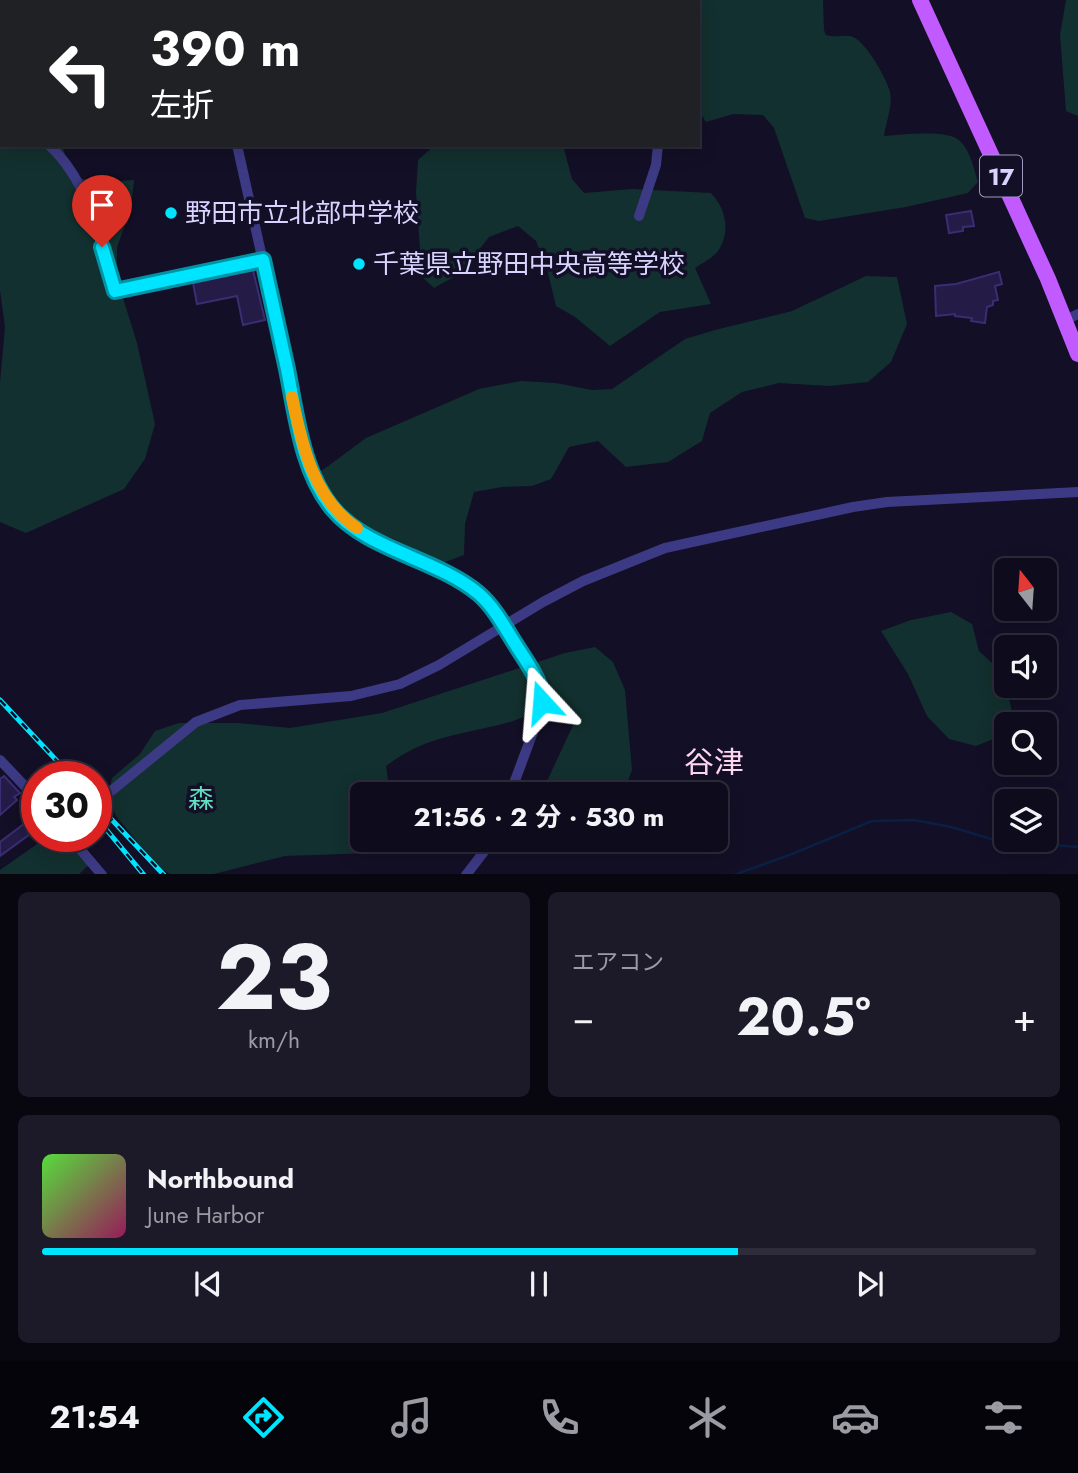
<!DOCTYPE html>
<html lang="ja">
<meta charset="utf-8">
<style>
:root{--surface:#0e0b1c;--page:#1c1929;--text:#f1f3f6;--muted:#9b9ba3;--line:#2e2b3b;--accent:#00e5ff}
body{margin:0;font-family:Jost,"Noto Sans JP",sans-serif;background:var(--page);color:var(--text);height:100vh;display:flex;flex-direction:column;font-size:26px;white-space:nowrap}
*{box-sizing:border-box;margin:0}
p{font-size:23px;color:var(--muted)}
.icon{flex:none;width:38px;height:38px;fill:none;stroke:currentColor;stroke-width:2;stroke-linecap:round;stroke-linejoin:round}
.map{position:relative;height:874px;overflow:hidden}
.details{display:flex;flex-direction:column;gap:18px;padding:18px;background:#08060f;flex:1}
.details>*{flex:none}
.top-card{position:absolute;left:0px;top:0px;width:700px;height:147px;box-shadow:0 4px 18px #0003,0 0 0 2px var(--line);background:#202124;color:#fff;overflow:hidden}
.needle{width:46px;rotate:343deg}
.fabs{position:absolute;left:994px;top:558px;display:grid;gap:14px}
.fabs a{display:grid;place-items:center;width:63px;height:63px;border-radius:10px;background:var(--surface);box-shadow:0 4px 18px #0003,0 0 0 2px var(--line);font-size:35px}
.speed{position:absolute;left:21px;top:761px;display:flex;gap:14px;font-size:35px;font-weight:700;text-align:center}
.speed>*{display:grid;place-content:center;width:91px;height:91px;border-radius:50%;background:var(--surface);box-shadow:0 4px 18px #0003,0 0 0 2px var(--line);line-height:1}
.speed .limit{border:10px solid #d22;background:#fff;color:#111}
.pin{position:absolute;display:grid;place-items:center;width:60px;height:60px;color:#fff;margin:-72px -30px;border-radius:50% 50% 50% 0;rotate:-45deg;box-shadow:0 0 7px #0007}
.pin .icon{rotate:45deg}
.me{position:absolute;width:77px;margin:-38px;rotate:341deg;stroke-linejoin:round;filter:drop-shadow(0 0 5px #0008)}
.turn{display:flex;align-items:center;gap:24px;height:147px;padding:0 35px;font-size:32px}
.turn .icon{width:91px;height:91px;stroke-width:2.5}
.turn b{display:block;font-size:49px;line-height:60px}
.big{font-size:52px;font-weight:700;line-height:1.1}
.details .card{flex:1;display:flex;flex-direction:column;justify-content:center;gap:10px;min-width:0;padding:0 24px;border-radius:10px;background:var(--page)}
.details .dial{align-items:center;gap:0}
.dial b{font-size:91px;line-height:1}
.song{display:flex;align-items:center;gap:21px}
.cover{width:84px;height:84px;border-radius:10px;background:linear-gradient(135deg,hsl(110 70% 55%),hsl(330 70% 35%))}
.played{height:7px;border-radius:4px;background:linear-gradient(90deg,var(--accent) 70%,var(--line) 70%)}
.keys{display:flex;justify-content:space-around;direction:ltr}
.heat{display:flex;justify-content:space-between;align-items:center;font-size:38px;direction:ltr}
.details .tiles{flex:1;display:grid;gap:18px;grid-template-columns:1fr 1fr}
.card:last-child{grid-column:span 2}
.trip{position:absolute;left:350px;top:782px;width:378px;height:70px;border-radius:10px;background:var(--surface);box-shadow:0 4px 18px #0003,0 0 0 2px var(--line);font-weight:700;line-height:70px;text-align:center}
.tabs{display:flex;height:112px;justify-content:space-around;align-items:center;background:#06040b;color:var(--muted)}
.tabs .icon{width:49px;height:49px}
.tabs .active{color:var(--accent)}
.tabs b{font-size:32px;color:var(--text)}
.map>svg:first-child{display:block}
.green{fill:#12302f}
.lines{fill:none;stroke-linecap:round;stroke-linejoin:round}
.stream{stroke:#0a1f44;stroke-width:2.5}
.building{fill:#241b47;stroke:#3b2d73;stroke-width:2}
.minor{stroke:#3d3a85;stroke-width:10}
.primary{stroke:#c25bff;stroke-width:16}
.rail-casing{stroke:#00e5ff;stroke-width:5}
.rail{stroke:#130f26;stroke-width:2.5;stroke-dasharray:8;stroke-linecap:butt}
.route-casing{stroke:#0095a6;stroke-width:18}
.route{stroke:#00e5ff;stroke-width:12}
.slow{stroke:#f59e0b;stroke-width:12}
.poi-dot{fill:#00e5ff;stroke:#130f26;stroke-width:2.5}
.labels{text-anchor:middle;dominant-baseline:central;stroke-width:7;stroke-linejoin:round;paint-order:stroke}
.shield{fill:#130f26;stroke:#9e99be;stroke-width:2}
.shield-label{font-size:24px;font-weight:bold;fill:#d9d4ff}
.poi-label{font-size:26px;fill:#d9d4ff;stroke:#130f26;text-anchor:start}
.park-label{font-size:26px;fill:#5fe0c0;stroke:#130f26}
.quarter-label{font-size:30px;fill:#ffd6f0;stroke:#130f26}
</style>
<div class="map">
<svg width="1078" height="875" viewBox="0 0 1078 875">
<rect width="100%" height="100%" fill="#130f26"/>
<g class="green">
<path d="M563 0H823L824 30 826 35C836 38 844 34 853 37 866 42 887 79 890 92 893 104 886 123 884 136 902 135 948 129 960 141 970 150 974 169 978 182L968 193 906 207 819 221 805 218 774 128 763 115 733 114 706 122 699 111 698 2H563Z"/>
<polygon points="1066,0 1078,0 1078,116 1066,111 1060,35"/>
<polygon points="0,12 2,12 2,145 62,145 67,161 79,178 101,182 134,180 131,209 117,247 117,279 137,343 155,424 145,459 124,489 26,533 0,522 0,383 5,327 0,290"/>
<path d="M435 145H563L572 179 584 193 632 189 711 193C726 209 731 232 718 251 713 258 702 263 695 268L711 304 660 312 610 346 575 317 556 306 547 269 536 241 518 226 489 237 461 273 434 288 422 277 416 193 418 160Z"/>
<polygon points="866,276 897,277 907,324 891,362 868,382 829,386 779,383 742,392 710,413 702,441 668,462 626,467 598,441 569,447 551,479 532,486 502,487 474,492 465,524 464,555 440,564 394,539 339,518 328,507 320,472 366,438 479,389 521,381 556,383 592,390 612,389 685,339 715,330 792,311"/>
<polygon points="951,612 972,624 979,651 993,664 1004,679 1011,707 1013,724 1006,724 1006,734 976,746 949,739 927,716 908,674 881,631 911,620"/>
<path d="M595 647 613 662 625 690 632 770 623 794H541L574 723 556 703C541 709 526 717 510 722 463 735 426 735 386 766L390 794H362V840H381L373 853 285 856 214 874H170L156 865 116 816 108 796 112 778 140 754 155 731 179 723H237L290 728 382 713 565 653Z"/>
<polygon points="47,837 65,837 90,864 79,874 0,874 0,870"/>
</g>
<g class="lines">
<polyline class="stream" points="734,875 792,854 872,821 914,820 951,827 998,841 1078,847"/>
</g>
<g class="building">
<polygon points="971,211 974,226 963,227 963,231 949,233 946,215"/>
<polygon points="253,270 265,320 243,325 237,296 197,304 193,283"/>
<polygon points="999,272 1002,284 995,286 998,300 993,301 993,305 987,307 985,323 971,321 972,318 955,316 955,314 936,316 935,286 956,284"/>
<polygon points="4,776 20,793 14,797 17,800 0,815 0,779"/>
<polygon points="37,814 37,829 0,856 0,842"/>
</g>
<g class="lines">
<g class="minor">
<polyline points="204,0 204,2"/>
<polyline points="19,2 27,0"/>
<polyline points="672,2 672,0"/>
<polyline points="0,6 2,6"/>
<polyline points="0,108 2,109"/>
<path d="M49 145C90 183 100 240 115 291L263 260"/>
<path d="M237 145C252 212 267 280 282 347 293 398 300 466 332 508 361 546 438 561 477 593 496 609 508 632 521 653 536 675 546 688 539 716L510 794"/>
<polyline points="639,216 656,165 658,145"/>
<polyline points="1066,320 1078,314"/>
<polyline points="0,760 37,799"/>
<polyline points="96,786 105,796 196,722 240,705 351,696 400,684 439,665 543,602 583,581 665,548 853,507 887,502 1078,492"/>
<polyline points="69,836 102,875"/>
<polyline points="466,875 493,840"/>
</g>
<polyline class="primary" points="920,0 1048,279 1078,354"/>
<g class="rail-casing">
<g id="rail">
<polyline points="0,700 72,777"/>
<polyline points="96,803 164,875"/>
<polyline points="96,817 144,875"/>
</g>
</g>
<use href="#rail" class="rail"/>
</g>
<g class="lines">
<g class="route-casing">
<path id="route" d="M102 247 115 291 263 260C271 296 279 333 287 369 296 414 302 472 333 509 367 550 438 559 479 594 495 608 505 628 516 645 527 663 542 681 542 702"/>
</g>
<use href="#route" class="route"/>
<path class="slow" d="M292 397C302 446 314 499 357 528"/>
</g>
<g class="poi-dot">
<circle cx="171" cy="213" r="7"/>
<circle cx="359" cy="264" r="7"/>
</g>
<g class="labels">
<rect class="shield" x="980" y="155.5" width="42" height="41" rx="5"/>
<g class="shield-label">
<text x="1001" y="176">17</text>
</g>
<g class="poi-label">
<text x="185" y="213">野田市立北部中学校</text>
<text x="373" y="264">千葉県立野田中央高等学校</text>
</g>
<g class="park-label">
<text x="201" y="799">森</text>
</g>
<g class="quarter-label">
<text x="714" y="762">谷津</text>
</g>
</g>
</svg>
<div class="fabs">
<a><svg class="needle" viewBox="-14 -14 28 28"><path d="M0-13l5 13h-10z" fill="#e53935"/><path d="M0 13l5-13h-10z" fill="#9b9ba3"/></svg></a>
<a><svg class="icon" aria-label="sound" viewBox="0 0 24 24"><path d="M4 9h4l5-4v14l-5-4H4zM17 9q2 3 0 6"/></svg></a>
<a><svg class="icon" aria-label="search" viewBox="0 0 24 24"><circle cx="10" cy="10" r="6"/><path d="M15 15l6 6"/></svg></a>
<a><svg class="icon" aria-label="layers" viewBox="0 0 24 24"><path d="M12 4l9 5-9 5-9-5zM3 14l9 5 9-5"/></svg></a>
</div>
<div class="speed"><div class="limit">30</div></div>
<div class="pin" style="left:102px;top:247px;background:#d93025"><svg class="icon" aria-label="arrive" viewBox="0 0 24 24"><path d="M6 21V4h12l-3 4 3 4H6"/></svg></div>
<svg class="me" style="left:542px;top:702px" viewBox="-20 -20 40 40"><path d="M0-17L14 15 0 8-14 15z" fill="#00e5ff" stroke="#fff" stroke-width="4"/></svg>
<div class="trip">21:56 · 2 分 · 530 m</div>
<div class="top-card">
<div class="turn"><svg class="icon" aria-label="left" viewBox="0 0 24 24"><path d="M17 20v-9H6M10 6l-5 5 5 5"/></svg><div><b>390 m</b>左折</div></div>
</div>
</div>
<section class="details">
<div class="tiles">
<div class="card dial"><b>23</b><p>km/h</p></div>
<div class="card"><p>エアコン</p>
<div class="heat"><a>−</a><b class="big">20.5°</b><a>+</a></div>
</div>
<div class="card">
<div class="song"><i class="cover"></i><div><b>Northbound</b><p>June Harbor</p></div></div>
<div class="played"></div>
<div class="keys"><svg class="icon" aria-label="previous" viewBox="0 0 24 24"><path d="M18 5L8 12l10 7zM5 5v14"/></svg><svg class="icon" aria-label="pause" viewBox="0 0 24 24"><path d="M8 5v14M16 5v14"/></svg><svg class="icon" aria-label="next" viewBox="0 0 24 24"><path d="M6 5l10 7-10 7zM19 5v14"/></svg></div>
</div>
</div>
</section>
<nav class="tabs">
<b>21:54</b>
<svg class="icon active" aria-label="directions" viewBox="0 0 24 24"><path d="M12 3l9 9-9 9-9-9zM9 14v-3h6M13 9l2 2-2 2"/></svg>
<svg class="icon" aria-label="music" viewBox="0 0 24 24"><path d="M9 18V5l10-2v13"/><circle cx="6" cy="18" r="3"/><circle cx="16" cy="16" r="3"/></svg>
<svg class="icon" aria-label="phone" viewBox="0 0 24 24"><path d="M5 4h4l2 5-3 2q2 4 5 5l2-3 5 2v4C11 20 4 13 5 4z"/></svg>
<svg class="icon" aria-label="climate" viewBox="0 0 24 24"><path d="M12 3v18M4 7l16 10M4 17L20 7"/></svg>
<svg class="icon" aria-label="car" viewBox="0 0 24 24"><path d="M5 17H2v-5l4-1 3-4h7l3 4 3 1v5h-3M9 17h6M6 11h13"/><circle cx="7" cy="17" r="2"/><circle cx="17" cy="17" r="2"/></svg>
<svg class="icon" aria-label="filters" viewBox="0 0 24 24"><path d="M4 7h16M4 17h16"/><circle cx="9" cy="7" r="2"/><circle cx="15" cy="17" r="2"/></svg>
</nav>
